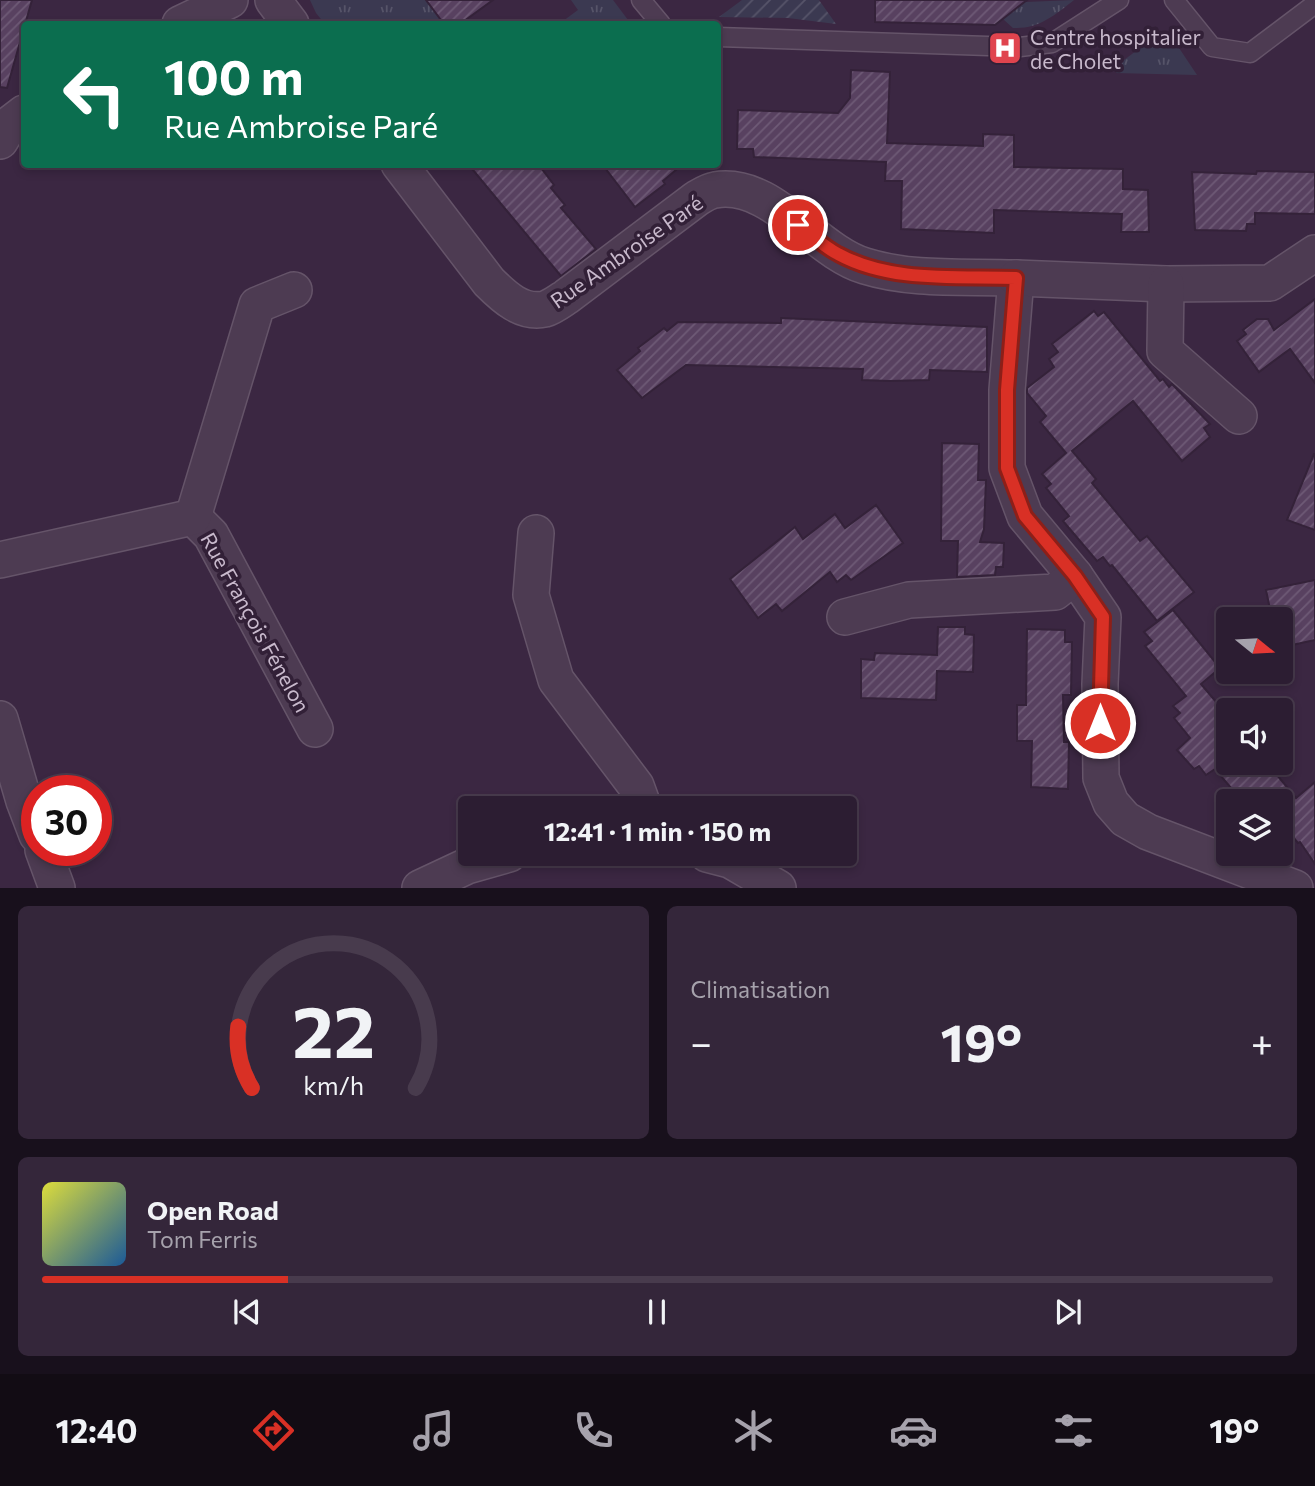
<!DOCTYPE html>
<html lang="fr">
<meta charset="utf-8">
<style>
:root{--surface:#2c1d32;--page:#34263a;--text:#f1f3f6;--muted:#a6a2ac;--line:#483b4d;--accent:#d93025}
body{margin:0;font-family:Commissioner,sans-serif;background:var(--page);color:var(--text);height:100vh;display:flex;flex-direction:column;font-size:26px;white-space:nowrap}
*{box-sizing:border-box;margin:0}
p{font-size:23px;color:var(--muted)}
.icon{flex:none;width:38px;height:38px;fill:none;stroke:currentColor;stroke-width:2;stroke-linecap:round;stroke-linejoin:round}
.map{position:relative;height:888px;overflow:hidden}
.side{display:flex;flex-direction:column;gap:18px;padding:18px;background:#18101c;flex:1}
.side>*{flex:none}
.top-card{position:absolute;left:21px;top:21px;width:700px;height:147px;border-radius:7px;box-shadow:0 4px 10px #0003,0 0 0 2px var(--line);background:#0b6e4f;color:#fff;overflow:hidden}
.needle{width:46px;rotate:108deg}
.buttons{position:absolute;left:1216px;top:607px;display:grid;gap:14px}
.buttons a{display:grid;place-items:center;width:77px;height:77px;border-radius:7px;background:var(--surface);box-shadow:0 4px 10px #0003,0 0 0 2px var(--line);font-size:35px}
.speed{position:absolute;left:21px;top:775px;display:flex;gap:14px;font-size:35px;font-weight:700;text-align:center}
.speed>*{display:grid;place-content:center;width:91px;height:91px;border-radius:50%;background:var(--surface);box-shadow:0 4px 10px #0003,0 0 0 2px var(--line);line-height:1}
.speed .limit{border:10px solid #d22;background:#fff;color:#111}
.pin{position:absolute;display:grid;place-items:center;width:60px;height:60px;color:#fff;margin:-30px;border:4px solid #fff;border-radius:50%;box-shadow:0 2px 7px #0007}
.me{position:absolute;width:77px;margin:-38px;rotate:0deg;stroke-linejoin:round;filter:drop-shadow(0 0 5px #0008)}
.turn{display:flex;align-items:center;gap:24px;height:147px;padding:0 28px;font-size:32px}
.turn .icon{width:91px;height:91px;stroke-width:2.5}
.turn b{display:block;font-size:49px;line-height:60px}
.big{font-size:52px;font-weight:700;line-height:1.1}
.side .widget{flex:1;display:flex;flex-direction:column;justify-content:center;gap:10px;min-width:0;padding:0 24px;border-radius:10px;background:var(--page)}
.side .dial{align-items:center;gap:0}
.dial svg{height:182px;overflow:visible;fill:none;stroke:var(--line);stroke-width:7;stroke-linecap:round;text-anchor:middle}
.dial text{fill:var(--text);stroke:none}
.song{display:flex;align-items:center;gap:21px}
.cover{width:84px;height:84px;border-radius:10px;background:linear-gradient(135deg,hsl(60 70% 55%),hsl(210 70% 35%))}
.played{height:7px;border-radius:4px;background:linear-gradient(90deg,var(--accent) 20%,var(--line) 20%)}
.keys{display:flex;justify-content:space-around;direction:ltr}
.heat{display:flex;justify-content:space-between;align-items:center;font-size:38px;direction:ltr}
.side .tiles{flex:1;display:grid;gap:18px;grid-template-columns:1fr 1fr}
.widget:last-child{grid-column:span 2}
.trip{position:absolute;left:458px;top:796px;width:399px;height:70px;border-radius:7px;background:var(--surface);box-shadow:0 4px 10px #0003,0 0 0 2px var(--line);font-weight:700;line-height:70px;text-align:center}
.dock{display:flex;height:112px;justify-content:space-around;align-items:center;background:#120c14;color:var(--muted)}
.dock .icon{width:49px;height:49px}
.dock .selected{color:var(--accent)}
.dock b{font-size:32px;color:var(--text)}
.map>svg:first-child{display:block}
.grass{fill:url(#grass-tufts)}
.garden{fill:url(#garden-furrows)}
.building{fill:url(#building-hatch);stroke:#342239;stroke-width:2}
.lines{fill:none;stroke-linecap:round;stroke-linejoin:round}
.service-casing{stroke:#655469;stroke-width:21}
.minor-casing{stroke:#655469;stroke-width:38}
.service{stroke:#4d3b52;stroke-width:18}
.minor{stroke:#4d3b52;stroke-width:35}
.route-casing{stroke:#8d1f18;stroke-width:18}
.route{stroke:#d93025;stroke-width:12}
.labels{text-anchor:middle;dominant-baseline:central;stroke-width:7;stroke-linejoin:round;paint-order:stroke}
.poi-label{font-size:21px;fill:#c8b9cc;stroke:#322037;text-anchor:start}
.street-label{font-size:21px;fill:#c8b9cc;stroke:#322037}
</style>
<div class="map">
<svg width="1315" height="888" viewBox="0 0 1315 888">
<defs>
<pattern id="grass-tufts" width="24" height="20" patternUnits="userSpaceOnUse" patternTransform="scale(1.75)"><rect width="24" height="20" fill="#3b3951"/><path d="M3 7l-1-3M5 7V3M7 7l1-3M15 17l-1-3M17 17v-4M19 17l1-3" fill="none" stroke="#565469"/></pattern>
<pattern id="garden-furrows" width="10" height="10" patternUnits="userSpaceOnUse" patternTransform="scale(1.75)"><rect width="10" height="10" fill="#3b3951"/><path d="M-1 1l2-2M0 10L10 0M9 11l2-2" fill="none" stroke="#565469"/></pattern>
<pattern id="building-hatch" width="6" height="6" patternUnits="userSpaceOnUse" patternTransform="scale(1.75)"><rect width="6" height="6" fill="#584160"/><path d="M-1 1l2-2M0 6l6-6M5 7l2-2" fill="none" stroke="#6e5a76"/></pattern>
</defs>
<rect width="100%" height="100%" fill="#3b2742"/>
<g class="grass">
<polygon points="310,0 426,0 444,24 325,24 316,13"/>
<polygon points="571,0 613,0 631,24 559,24 578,10"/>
<path d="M1024 0 1026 2 1074 0C1055 15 1039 29 1013 28L1003 19Z"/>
<polygon points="1160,33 1169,33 1197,75 1116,73 1124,60"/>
</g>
<polygon class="garden" points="742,0 819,0 836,24 788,18 719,17"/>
<g class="building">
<polygon points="0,0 32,0 7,88 0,87"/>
<polygon points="426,0 493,0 460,24 444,24"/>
<polygon points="875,0 1027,0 995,25 875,22"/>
<polygon points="851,70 890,72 887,143 983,146 983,134 1014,135 1014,167 1123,169 1123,189 1148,190 1149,232 1121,232 1122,214 994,210 994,233 901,229 902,181 885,181 886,162 754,157 753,149 737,149 738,110 838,113 850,98"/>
<polygon points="468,164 538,164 554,185 551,188 565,205 561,208 596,249 561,276"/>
<polygon points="602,164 683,164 663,181 665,184 635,207"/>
<polygon points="1257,171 1315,172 1315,214 1255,213 1255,224 1247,224 1246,231 1195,230 1192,172 1256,174"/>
<polygon points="1315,299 1315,383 1290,349 1259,372 1237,341 1246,334 1243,330 1257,319 1268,319 1274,330"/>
<polygon points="1094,311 1098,316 1104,312 1160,381 1163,379 1169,387 1172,384 1210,424 1204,428 1210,437 1182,461 1133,401 1072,451 1096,479 1092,483 1140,541 1147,536 1194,592 1157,621 1112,565 1110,566 1103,557 1097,561 1063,521 1069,516 1046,488 1051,484 1042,474 1066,453 1040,422 1046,416 1027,393 1027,388 1054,367 1049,359 1058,352 1052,344"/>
<polygon points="781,318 987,327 987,372 930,370 929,380 889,381 862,380 863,369 686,365 642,398 617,370 640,351 638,348 664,328 667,331 678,322 781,323"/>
<polygon points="942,443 979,444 978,480 986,480 984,529 980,542 1004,543 1003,567 996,567 995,575 957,577 958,541 941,541"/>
<polygon points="1314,454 1315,454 1315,530 1287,520"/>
<polygon points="876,505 903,543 851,580 846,575 837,582 830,572 782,611 776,604 758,618 730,579 795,527 803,539 835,514 845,528"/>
<polygon points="1315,580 1315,640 1292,645 1286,617 1272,619 1266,590"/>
<polygon points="1173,610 1220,668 1201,684 1228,716 1228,763 1267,763 1296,798 1315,782 1315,864 1300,842 1298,843 1281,823 1281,802 1243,802 1215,769 1206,775 1199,766 1194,769 1177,750 1190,738 1174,718 1180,713 1173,706 1186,696 1145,646 1152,641 1144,632"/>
<polygon points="938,627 965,627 965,634 974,635 973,672 937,671 936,700 861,698 861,659 874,660 875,653 937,655"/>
<polygon points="1027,629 1065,630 1065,642 1072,642 1071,695 1063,695 1064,742 1069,742 1068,789 1031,787 1032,741 1017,741 1017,705 1026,705"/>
</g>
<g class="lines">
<g class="service-casing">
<g id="service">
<polyline points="641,0 661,24"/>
<polyline points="1174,0 1212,47 1250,53 1315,4"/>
<polyline points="718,37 1020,47 1052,43 1119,0"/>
</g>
</g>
<g class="minor-casing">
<g id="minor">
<polyline points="273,0 291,24"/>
<polyline points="180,24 230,0"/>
<polyline points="0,141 11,123 24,113"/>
<path d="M399 164 489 282C504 297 522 314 545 309 552 307 560 301 566 297L696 199C701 196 708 191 715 190 771 180 815 251 865 266 913 281 966 276 1016 278L1007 390V468L1025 516 1075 576 1103 617 1100 684 1101 778 1111 803 1125 819 1148 832 1295 888"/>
<polyline points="1016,278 1166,284 1270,283 1315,253"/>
<polyline points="1166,284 1165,351 1239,416"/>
<polyline points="193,517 211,535 315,729"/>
<polyline points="536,533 531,595 556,680 636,786 644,808"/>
<polyline points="0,560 193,517 257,305 294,290"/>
<polyline points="845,617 909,600 1055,592 1075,576"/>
<polyline points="0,719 24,801 37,835"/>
<polyline points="43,850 57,888"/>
<polyline points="707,854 730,860 778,888"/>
<polyline points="420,888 467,866 509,854"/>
</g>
</g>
<use href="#service" class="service"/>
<use href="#minor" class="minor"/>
</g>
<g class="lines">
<g class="route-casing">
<path id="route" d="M798 225C811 234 824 247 838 254 891 283 957 276 1016 278L1007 390V468L1025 516 1075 576 1103 617 1100 723"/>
</g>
<use href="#route" class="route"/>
</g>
<defs>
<g id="hospital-square" transform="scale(1.75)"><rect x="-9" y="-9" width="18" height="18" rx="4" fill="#e0444e" stroke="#322037"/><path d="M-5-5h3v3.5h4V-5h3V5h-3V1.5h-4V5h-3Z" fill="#fff"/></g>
</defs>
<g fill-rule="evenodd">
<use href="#hospital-square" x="1005" y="48"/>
</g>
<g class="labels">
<g class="poi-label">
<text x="1030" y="36">Centre hospitalier<tspan x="1030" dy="24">de Cholet</tspan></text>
</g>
<g class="street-label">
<text transform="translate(626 251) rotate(-35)">Rue Ambroise Paré</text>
<text transform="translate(256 622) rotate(61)">Rue François Fénelon</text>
</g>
</g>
</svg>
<div class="buttons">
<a><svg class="needle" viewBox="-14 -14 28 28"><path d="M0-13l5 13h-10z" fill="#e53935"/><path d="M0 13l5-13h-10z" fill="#a6a2ac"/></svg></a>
<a><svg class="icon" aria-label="sound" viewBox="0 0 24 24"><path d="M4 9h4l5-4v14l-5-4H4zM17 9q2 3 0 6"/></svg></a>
<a><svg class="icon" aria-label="layers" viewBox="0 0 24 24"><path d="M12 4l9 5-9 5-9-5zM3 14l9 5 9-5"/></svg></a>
</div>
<div class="speed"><div class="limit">30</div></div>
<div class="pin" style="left:798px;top:225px;background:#d93025"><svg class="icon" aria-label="arrive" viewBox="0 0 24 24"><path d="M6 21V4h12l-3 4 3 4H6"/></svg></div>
<svg class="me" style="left:1100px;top:723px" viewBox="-20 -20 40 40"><circle r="17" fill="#d93025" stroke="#fff" stroke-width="3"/><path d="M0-11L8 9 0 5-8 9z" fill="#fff"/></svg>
<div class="trip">12:41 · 1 min · 150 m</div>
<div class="top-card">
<div class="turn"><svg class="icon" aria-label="left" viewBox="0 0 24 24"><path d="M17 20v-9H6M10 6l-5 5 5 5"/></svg><div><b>100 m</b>Rue Ambroise Paré</div></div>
</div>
</div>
<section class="side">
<div class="tiles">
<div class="widget dial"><svg viewBox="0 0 100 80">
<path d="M14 69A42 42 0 1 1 86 69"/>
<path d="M14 69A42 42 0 0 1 8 42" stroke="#d93025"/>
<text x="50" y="56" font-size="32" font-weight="700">22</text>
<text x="50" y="72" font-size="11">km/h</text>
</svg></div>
<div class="widget"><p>Climatisation</p>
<div class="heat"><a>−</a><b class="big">19°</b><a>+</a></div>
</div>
<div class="widget">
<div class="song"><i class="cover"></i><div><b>Open Road</b><p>Tom Ferris</p></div></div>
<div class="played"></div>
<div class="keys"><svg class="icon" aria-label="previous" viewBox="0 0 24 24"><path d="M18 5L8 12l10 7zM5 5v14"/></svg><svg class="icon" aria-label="pause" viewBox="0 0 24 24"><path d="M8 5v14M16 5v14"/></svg><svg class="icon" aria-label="next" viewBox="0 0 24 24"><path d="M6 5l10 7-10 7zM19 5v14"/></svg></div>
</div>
</div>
</section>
<nav class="dock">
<b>12:40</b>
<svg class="icon selected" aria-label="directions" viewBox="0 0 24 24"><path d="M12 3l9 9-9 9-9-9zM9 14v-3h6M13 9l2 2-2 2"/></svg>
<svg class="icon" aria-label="music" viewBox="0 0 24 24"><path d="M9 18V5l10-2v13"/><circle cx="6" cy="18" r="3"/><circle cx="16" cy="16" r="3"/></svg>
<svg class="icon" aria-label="phone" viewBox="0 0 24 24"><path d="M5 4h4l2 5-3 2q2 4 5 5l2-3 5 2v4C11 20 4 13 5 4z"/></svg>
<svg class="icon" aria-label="climate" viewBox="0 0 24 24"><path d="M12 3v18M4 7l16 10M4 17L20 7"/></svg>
<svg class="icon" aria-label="car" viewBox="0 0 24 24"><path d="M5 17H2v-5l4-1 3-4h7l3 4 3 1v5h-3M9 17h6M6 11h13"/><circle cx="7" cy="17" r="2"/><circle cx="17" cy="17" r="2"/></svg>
<svg class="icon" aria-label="filters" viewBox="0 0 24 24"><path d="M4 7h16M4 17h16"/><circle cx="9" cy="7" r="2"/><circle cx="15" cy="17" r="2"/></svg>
<b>19°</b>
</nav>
